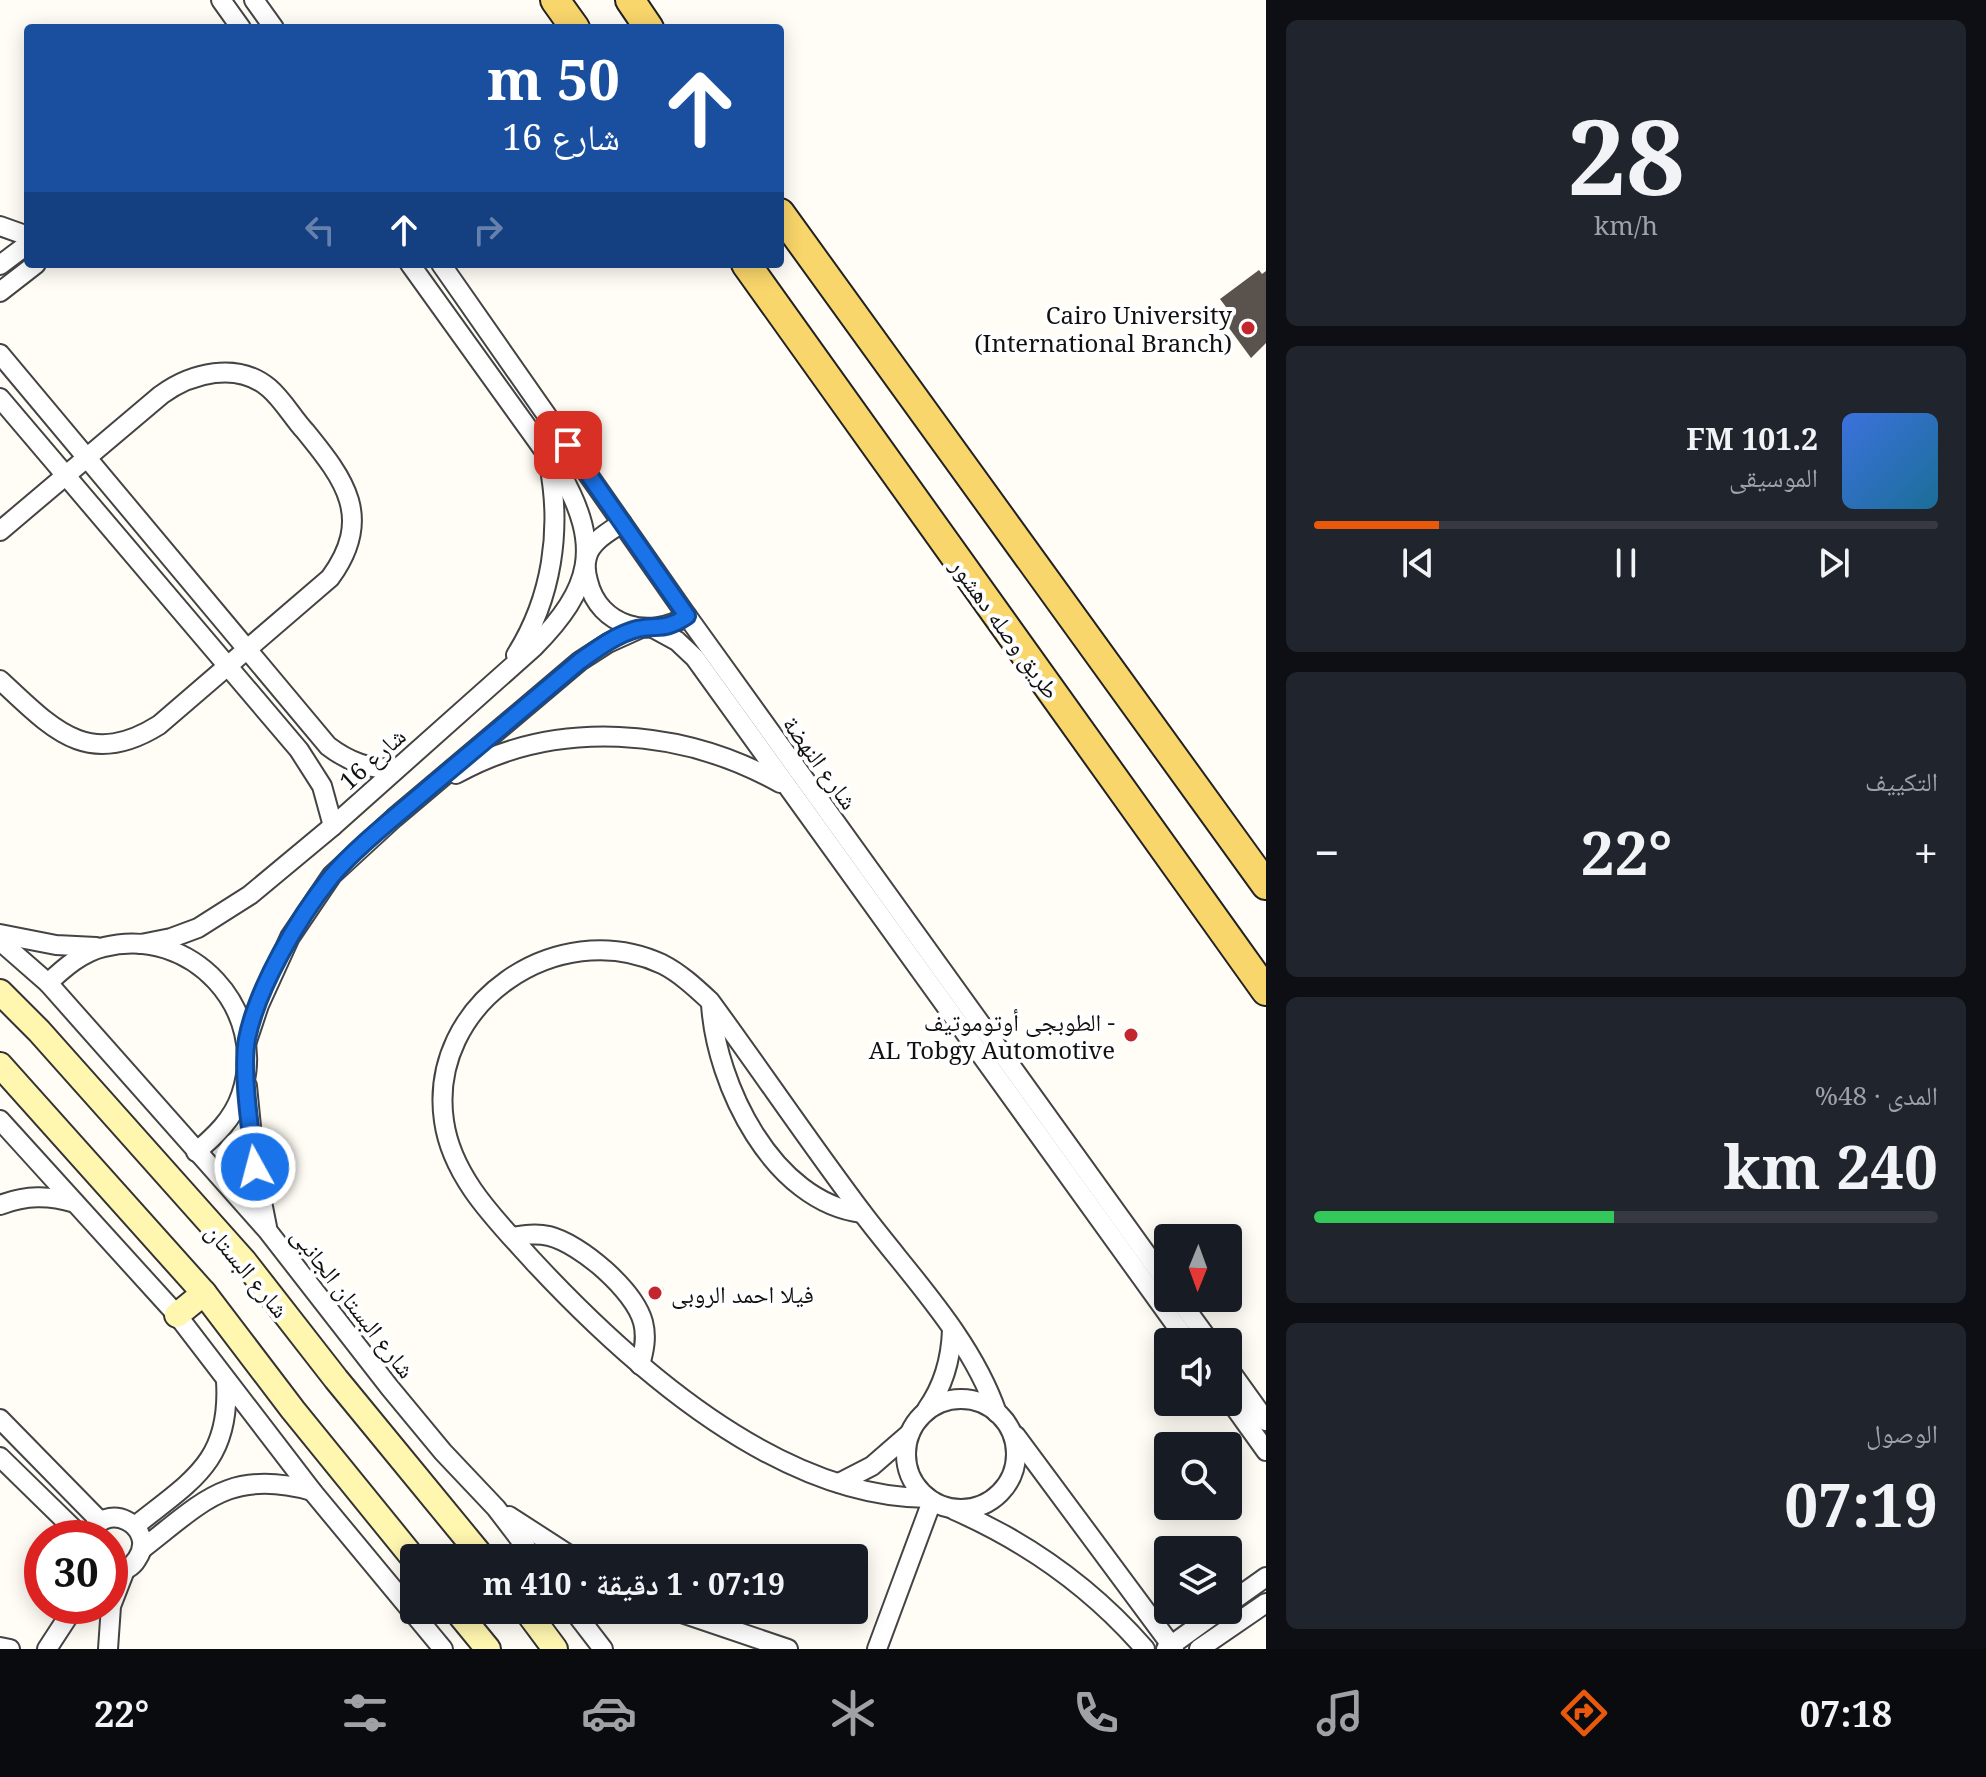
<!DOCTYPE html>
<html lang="ar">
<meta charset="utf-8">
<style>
:root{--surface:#171b24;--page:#20242c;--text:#f1f3f6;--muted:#9ea1a6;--line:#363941;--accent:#ea580c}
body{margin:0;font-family:"Noto Serif","Noto Naskh Arabic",serif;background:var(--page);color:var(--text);direction:rtl;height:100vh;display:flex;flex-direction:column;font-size:30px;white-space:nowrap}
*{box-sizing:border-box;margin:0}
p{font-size:26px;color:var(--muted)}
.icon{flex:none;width:44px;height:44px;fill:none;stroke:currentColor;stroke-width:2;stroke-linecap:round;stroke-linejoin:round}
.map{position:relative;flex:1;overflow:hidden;direction:ltr}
.side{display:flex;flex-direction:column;gap:20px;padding:20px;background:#0d0f14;width:720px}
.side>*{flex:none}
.hud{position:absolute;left:24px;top:24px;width:760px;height:244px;border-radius:8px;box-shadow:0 4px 20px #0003;direction:rtl;background:#1a4fa0;color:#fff;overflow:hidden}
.needle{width:52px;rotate:181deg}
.controls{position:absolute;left:1154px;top:1224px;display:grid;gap:16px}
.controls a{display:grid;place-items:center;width:88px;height:88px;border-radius:8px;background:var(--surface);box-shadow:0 4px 20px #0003;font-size:40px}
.speed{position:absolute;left:24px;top:1520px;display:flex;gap:16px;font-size:40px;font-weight:700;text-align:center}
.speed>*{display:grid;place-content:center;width:104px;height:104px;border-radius:50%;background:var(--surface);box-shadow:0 4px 20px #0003;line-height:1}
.speed .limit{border:12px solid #d22;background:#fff;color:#111}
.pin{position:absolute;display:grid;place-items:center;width:68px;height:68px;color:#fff;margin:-34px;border-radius:16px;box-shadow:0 4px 12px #0006}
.me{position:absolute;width:88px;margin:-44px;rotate:353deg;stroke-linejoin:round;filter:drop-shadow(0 0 6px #0008)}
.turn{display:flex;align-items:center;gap:28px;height:168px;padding:0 32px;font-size:36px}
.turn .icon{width:104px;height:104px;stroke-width:2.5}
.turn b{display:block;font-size:56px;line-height:68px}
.lanes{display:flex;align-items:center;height:76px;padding:0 32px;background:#0003;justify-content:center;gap:40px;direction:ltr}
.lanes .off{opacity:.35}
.big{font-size:60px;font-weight:700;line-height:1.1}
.side .card{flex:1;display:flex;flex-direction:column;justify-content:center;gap:12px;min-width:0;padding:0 28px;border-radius:12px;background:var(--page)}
.side .dial{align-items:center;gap:0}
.dial b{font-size:104px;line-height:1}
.song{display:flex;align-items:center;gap:24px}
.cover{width:96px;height:96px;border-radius:12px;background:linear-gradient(135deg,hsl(220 70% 55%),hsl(200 70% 35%))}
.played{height:8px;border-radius:4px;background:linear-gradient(90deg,var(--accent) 20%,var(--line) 20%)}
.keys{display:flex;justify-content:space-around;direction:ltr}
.heat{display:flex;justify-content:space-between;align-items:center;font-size:44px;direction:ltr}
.charge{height:12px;border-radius:6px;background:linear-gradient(90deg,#34c759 48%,var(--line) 0)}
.trip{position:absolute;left:400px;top:1544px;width:468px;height:80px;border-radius:8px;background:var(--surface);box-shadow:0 4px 20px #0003;font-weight:700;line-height:80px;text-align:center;direction:rtl}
.tabs{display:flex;height:128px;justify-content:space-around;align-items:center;background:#090b0e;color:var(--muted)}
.tabs .icon{width:56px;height:56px}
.tabs .selected{color:var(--accent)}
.tabs b{font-size:36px;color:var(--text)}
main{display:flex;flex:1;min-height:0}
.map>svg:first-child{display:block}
.building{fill:#5a524d}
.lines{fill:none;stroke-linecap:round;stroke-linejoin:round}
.street-casing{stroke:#444;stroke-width:22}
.secondary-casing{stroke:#333;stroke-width:28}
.primary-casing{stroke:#222;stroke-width:32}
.street{stroke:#fff;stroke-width:18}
.secondary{stroke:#fff6b0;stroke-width:24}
.primary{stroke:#f9d66b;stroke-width:28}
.route-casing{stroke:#114b97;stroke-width:20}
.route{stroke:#1a73e8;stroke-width:14}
.poi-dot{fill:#c4262e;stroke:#fff;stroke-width:3}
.labels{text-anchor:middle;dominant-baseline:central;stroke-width:8;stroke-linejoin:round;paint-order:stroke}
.poi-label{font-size:24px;fill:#111;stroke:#fff;text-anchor:end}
.street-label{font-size:24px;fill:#111;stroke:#fff}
</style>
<main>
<section class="side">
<div class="card dial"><b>28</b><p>km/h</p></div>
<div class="card">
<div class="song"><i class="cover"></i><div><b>101.2 FM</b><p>الموسيقى</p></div></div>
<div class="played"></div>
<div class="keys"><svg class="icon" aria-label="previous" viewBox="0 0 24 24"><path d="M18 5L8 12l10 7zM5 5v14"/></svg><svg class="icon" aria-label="pause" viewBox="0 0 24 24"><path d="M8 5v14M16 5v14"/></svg><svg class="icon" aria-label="next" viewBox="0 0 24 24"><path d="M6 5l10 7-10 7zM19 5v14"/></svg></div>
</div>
<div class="card"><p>التكييف</p>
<div class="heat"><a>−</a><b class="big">22°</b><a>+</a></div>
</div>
<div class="card"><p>المدى · 48%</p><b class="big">240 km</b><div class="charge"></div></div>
<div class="card"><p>الوصول</p><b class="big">07:19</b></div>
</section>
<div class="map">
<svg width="1266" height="1649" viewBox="0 0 1266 1649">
<rect width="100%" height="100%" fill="#fffdf5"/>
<g class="building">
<polygon points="1259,270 1262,274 1266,271 1266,343 1251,358 1218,313 1226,307 1220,299"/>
<polygon points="655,1284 659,1289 662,1287 664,1290 653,1297 647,1289"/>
</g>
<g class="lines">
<g class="street-casing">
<g id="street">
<polyline points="221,0 241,28"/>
<polyline points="254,0 274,28"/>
<polyline points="0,226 28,236"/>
<polyline points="441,264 687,616 1168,1284"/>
<polyline points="0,265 28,244"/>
<polyline points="0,292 36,264"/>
<path d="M0 354 328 746C349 762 369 769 395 769"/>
<polyline points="0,398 299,750 322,786 333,826"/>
<path d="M622 523C610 531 591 541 587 557 585 564 586 574 588 581 599 627 650 640 687 616"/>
<path d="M0 531 161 395C191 373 237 361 269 388 283 400 293 418 305 431 345 480 374 518 330 578L159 725C87 770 52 728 0 680"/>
<polyline points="655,629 677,641 695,658 1188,1342"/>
<path d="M516 655C552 598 562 530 549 464"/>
<path d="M456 774C556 718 682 728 780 783"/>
<polyline points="0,934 56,945 96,947"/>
<polyline points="0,941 48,983 267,1230 390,1388 443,1452 496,1508 534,1558"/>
<path d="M141 944 171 938 198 928 250 895 333 826 534 647C592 588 602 547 561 474L410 264"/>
<path d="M48 983C64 968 82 952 104 947 191 925 270 1010 241 1095 233 1119 215 1136 196 1152"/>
<path d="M711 1004C716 1085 773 1202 862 1213"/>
<polyline points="247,1041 259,1005 290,937 332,875 394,818 580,661 608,643 639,629"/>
<polyline points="247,1086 255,1167 267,1227"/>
<polyline points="0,1120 177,1315 312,1491 443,1649"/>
<path d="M0 1205C26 1195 49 1195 75 1203"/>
<path d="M512 1237C524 1235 536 1233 549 1236 581 1244 634 1290 643 1322 647 1337 644 1351 640 1365"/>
<polyline points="1178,1298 1210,1342"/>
<polyline points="1228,1368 1266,1421"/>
<polyline points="1228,1398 1266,1451"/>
<circle cx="961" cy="1454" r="55"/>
<path d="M927 1409C944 1385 951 1359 952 1330"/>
<polyline points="0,1419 100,1521"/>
<polyline points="1016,1436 1174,1649"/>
<polyline points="0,1457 83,1538"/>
<polyline points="839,1483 872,1466 910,1433"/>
<path d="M928 1498C778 1498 630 1365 534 1262 497 1221 452 1178 444 1121 427 1004 557 915 662 964 680 973 696 988 710 1001 762 1072 811 1145 864 1215 912 1278 971 1338 997 1413"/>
<path d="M954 1510C1027 1542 1092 1588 1145 1649"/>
<polyline points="509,1516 574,1558"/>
<path d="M135 1526C191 1481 231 1462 226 1381"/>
<path d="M88 1538C104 1496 159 1527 137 1559 131 1569 121 1572 110 1571"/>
<path d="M142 1549C203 1502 229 1468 312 1491"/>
<polyline points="1228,1604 1266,1577"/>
<polyline points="573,1610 603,1649"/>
<polyline points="673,1610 788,1649"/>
<polyline points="0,1647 10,1649"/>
<polyline points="47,1649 75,1606"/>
<polyline points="108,1649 111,1606 125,1570"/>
<polyline points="877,1649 932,1501"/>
<polyline points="1166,1649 1220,1610"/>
<polyline points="1199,1649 1266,1603"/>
</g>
</g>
<g class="secondary-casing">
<g id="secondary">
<polyline points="0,992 39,1031 244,1261 336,1379 483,1558"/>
<polyline points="0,1065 204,1293 293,1410 414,1559"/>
<polyline points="177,1315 204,1293"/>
<polyline points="456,1610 488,1649"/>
<polyline points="526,1610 555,1649"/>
</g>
</g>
<g class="primary-casing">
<g id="primary">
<polyline points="555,0 575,28"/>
<polyline points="630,0 649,28"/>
<polyline points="780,213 1266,885"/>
<polyline points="746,264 1266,991"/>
</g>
</g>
<use href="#street" class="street"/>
<use href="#secondary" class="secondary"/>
<use href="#primary" class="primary"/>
</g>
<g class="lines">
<g class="route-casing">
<path id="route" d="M255 1167C251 1134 241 1072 247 1039 257 988 298 918 331 877 357 846 399 814 430 787 480 745 530 703 580 661 597 649 617 634 637 629 659 624 663 632 687 616L568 445"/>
</g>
<use href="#route" class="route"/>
</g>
<g class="poi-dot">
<circle cx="1248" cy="328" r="8"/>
<circle cx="1131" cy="1035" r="8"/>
<circle cx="655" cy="1293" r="8"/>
</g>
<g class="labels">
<g class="poi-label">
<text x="1232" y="314">Cairo University<tspan x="1232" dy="28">(International Branch)</tspan></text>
<text x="1115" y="1021">الطوبجى أوتوموتيف -<tspan x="1115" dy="28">AL Tobgy Automotive</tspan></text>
<text x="671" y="1293" text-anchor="start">فيلا احمد الروبى</text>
</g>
<g class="street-label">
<text transform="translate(1006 628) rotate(54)">طريق وصله دهشور</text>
<text transform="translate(372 758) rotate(-42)">شارع 16</text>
<text transform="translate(821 762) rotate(54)">شارع النهضة</text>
<text transform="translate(248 1270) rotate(50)">شارع البستان</text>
<text transform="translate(354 1302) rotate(52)">شارع البستان الجانبى</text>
</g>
</g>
</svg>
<div class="controls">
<a><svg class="needle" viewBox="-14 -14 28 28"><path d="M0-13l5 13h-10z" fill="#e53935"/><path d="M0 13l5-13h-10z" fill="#9ea1a6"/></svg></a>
<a><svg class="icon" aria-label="sound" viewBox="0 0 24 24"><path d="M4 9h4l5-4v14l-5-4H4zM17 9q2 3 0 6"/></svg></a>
<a><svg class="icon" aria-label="search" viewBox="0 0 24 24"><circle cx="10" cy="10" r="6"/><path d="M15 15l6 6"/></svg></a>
<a><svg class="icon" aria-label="layers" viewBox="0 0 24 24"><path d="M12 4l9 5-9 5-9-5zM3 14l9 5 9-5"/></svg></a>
</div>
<div class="speed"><div class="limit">30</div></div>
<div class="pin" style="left:568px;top:445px;background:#d93025"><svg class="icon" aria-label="arrive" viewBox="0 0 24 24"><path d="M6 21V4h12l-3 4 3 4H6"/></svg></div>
<svg class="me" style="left:255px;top:1167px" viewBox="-20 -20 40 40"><circle r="17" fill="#1a73e8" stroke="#fff" stroke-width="3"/><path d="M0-11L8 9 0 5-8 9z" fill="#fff"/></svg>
<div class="trip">07:19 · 1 دقيقة · 410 m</div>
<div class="hud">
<div class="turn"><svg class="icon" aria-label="ahead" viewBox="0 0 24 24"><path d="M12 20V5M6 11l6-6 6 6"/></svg><div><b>50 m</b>شارع 16</div></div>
<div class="lanes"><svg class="icon off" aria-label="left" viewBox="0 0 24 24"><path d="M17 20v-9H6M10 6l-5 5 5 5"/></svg><svg class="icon" aria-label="ahead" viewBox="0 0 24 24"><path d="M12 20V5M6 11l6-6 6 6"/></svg><svg class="icon off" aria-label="right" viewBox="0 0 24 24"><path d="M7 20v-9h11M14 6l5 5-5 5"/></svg></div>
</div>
</div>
</main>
<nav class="tabs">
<b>07:18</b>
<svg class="icon selected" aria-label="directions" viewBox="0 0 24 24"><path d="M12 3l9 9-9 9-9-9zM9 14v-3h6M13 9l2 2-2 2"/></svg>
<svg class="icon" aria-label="music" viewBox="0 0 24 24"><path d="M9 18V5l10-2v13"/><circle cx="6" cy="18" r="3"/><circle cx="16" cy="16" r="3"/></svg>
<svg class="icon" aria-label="phone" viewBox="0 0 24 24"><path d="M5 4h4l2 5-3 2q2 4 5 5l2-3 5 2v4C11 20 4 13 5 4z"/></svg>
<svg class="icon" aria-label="climate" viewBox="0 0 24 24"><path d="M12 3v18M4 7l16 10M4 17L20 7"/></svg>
<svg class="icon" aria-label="car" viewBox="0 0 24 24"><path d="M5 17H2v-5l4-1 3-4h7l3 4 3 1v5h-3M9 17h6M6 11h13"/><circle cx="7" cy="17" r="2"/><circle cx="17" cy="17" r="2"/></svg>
<svg class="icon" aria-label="filters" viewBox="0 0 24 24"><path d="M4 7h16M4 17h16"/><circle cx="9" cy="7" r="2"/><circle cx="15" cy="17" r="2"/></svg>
<b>22°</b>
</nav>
